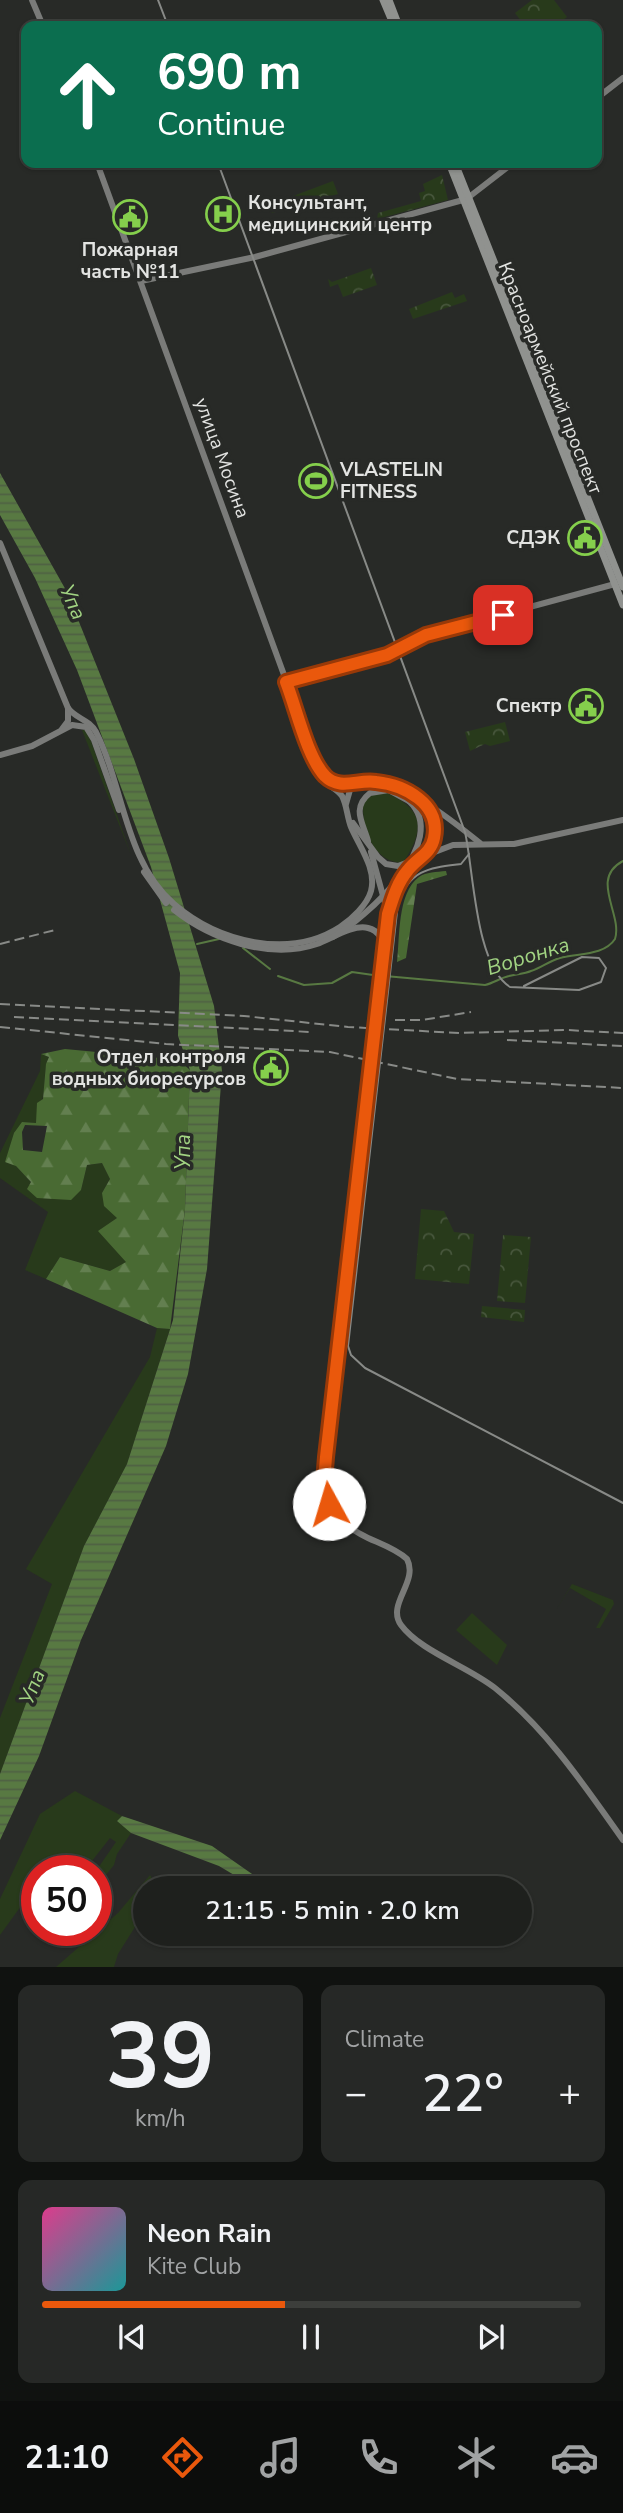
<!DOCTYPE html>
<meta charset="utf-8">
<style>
:root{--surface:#1e201d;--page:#262826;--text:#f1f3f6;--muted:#a1a3a4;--line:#3c3e3b;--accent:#ea580c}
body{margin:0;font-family:"Nunito Sans",sans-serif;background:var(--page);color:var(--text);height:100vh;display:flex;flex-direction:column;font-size:26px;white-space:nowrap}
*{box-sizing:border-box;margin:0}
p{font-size:23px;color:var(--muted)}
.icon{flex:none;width:38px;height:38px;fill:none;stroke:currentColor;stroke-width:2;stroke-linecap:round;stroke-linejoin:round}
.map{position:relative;height:1967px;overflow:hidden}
.sheet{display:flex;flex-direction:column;gap:18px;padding:18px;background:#101210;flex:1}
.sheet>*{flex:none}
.banner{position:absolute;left:21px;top:21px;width:581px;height:147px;border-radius:14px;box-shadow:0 2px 5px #0004,0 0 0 2px var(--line);background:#0b6e4f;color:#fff;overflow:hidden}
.speed{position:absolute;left:21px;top:1855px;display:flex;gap:14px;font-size:35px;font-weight:700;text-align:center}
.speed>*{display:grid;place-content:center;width:91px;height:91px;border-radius:50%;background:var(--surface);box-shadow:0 2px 5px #0004,0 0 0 2px var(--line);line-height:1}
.speed .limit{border:10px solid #d22;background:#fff;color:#111}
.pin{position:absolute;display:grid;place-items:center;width:60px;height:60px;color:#fff;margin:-30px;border-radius:14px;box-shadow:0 4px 10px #0006}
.me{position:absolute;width:77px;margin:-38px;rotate:354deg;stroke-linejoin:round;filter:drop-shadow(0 0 5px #0008)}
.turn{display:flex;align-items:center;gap:24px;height:147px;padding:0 21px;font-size:32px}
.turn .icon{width:91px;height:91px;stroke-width:2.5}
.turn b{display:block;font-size:49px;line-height:60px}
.big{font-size:52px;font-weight:600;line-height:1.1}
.sheet .tile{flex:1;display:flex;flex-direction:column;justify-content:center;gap:10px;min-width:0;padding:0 24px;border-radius:14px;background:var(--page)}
.sheet .dial{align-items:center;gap:0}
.dial b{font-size:91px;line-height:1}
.song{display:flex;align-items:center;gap:21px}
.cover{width:84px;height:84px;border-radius:10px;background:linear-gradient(135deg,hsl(330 70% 55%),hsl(180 70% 35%))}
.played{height:7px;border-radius:4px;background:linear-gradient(90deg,var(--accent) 45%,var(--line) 45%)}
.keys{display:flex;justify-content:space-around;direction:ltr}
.heat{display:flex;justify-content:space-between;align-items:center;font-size:38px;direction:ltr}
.sheet .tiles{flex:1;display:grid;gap:18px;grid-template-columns:1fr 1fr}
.tile:last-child{grid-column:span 2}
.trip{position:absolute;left:133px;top:1876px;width:399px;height:70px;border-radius:35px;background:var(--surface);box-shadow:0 2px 5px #0004,0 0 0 2px var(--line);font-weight:600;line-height:70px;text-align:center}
.tabs{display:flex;height:112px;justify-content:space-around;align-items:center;background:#0c0d0c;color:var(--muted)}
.tabs .icon{width:49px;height:49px}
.tabs .active{color:var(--accent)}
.tabs b{font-size:32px;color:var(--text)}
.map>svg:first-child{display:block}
.green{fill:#283a1b}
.forest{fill:url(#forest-firs);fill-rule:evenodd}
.park{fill:url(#park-crowns)}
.water{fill:url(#water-rules)}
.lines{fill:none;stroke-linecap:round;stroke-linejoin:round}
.stream{stroke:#587942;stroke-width:2}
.secondary{stroke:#7a7b79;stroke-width:6}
.primary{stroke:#90928f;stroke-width:7}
.tram{stroke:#888a87;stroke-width:2}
.rail{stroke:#888a87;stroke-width:2;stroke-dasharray:10 5;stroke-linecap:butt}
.secondary-bridge{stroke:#7a7b79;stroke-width:6}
.route-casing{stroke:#983908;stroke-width:18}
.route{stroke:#ea580c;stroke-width:12}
.labels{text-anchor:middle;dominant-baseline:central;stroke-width:7;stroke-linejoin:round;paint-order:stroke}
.poi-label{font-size:19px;font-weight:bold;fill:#e3e4e2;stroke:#282a27;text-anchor:end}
.street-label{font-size:19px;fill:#e3e4e2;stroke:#282a27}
.water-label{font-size:21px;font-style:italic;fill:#a1d382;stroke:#282a27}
</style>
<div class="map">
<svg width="623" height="1967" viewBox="0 0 623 1967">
<defs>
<pattern id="forest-firs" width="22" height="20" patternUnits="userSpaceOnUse" patternTransform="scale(1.75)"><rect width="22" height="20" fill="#496a33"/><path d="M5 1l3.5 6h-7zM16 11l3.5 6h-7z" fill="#637f50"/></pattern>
<pattern id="park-crowns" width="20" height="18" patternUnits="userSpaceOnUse" patternTransform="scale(1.75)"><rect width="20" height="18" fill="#283a1b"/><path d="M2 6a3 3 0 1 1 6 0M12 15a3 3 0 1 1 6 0" fill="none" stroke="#47563c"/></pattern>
<pattern id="water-rules" width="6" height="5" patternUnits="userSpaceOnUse" patternTransform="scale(1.75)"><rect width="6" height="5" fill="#587942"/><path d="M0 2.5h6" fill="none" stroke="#4f6143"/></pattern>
</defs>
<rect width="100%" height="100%" fill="#282a27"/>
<g class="green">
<polygon points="82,730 85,730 91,741 131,855"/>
<path d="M387 793C426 811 424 830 403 863 373 862 362 830 363 803L373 794Z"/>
<path d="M41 1054 49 1057C43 1070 46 1083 43 1096 41 1106 37 1113 36 1123L22 1122 16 1166 31 1182 37 1198H52L81 1190 87 1165 102 1163 110 1179 102 1193 117 1218 99 1231 127 1262 110 1271 60 1257 46 1279 25 1270 48 1212 0 1178V1153L40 1071Z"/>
<polygon points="157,1328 170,1329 127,1464 84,1546 0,1774 0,1718 52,1584 26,1569 150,1357"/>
<polygon points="572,1584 613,1600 614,1604 600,1628 596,1628 606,1609 570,1588 556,1610"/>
<polygon points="472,1613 507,1645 497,1665 456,1630"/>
<polygon points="75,1791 122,1816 117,1821 131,1833 117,1854 114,1865 96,1887 96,1871 116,1842 110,1838 84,1871 37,1871 37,1884 0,1935 0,1899 40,1814"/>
<polygon points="150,1875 158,1888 145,1888 145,1911 118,1954 114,1967 56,1967 118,1913"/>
</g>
<g class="forest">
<path d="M446 871 447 875 417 884 406 958 397 962C400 938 397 893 419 877 426 872 437 872 446 871Z"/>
<path d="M65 1049 170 1059 181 1062 190 1070 185 1209 170 1329 157 1328 46 1279 60 1257 110 1271 126 1262 98 1231 117 1218 104 1206 102 1193 110 1179 102 1163 87 1165 81 1190 71 1200 37 1198 27 1189 31 1182 16 1166 5 1162 14 1133 22 1122 36 1123 37 1103 43 1099 46 1064 49 1057 41 1054ZM25 1125 47 1126 42 1152 23 1150 22 1132Z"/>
</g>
<g class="park">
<polygon points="532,0 554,0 567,17 555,26 525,26 515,13"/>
<polygon points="442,175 448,200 377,219 378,213 421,201 419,193 425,191 423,184"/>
<polygon points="333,181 338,194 272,213 269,205"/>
<polygon points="371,268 377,285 343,297 338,284 330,287 328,279 332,282"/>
<polygon points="452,292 455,298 464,294 467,301 413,319 409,309"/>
<polygon points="505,722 510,741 490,746 485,744 470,751 465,732"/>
<polygon points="421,1209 444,1211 454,1232 474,1234 469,1284 415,1279"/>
<polygon points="503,1235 531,1237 525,1303 497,1301"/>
<polygon points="482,1306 525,1310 524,1322 481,1317"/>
</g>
<g class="water">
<polygon points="0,473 67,592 134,759 169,858 214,1006 222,1071 207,1269 188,1374 166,1446 81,1640 39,1756 0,1840 0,1774 84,1546 127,1464 173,1320 185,1209 190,1070 178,1036 180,973 151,867 77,670 35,578 0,515"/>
<polygon points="122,1816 212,1846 272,1888 256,1888 219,1866 131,1833 117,1821"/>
</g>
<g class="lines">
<g class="stream">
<polyline points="197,944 219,939"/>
<polyline points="243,948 270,969"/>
<polyline points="278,976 304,985 332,983 352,972 380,976"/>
<path d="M385 976 485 985C494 983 500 978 509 976 516 974 524 974 531 971 541 968 549 961 560 958 577 953 604 956 615 939 623 914 589 879 623 861"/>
</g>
<g class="secondary">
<polyline points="32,0 43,26"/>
<polyline points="597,98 623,78"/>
<polyline points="469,197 513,163"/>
<polyline points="141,281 255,257 463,200"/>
<polyline points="0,543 68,708 68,721 62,729"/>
<polyline points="286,682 387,655 426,635 615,584"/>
<path d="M68 708C76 719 89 719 96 732 124 787 124 860 174 904 218 942 289 960 340 927 352 919 367 905 371 891 377 869 359 846 351 827 347 817 347 805 342 796 337 789 328 786 322 779L97 163"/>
<polyline points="0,755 32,746 72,725 86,727 94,740 119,810"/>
<path d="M321 771C339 793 360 777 382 783 415 791 454 822 480 843"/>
<polyline points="387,789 409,801"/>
<polyline points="346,804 350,790 359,783"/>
<polyline points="353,823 378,857 386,864 398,866 453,845 514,844 623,820"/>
<path d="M368 841C363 823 351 808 370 793L389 790"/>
<polyline points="371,852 388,914"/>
<polyline points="426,854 435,834 429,808"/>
<polyline points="144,872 166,903"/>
<path d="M174 910C212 940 270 960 317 944 331 939 353 924 368 928 380 931 384 942 385 953"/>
<polyline points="386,948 393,897 413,863"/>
<path d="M368 1101 326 1457C323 1497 330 1520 368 1538 381 1544 396 1549 407 1559 419 1582 386 1604 401 1625 420 1651 469 1667 495 1688 548 1731 584 1785 623 1840"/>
</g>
<g class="primary">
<polyline points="383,0 394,26"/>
<polyline points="389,0 399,26"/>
<polyline points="449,163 623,605"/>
<polyline points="455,163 623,587"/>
</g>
<g class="tram">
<polyline points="158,0 168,26"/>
<path d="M218 163 465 832C474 872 475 965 510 987L579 990 601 982 606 968 599 958 582 957 524 986"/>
<path d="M469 854 461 864C430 868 410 869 398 903L348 1346 351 1355 365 1368 623 1503"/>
</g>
<g class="rail">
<polyline points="0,944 55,930"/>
<polyline points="0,1004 244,1016 348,1027 459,1033 567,1030 623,1033"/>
<polyline points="14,1017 311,1032"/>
<polyline points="395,1020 422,1020 471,1012"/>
<polyline points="0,1027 166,1044 330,1052 457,1079 623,1088"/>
<polyline points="507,1040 623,1046"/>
</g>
<g class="secondary-bridge">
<path d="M333 937C366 918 452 841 409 801"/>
<polyline points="368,1101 385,953"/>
</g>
</g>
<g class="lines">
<g class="route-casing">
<path id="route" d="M329 1504 324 1482 326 1457 388 914C393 898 397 883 408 870 417 858 431 854 434 838 441 804 405 785 376 782 358 779 340 791 325 776 307 757 296 707 286 682L387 655 426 635 503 615"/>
</g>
<use href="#route" class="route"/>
</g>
<defs>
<g id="hospital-ring" transform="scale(1.75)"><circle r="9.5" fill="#282a27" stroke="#85cf4c" stroke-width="1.5"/><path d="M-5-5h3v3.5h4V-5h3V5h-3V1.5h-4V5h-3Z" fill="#85cf4c"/></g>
<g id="civic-ring" transform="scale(1.75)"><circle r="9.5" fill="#282a27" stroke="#85cf4c" stroke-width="1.5"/><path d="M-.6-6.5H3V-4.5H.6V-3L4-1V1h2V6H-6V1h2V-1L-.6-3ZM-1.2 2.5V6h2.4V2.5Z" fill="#85cf4c"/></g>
<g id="stadium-ring" transform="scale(1.75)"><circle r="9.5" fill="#282a27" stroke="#85cf4c" stroke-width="1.5"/><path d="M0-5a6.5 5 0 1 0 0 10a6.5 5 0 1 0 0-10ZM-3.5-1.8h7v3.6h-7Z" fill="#85cf4c"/></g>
</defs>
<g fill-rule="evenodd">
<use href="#hospital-ring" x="223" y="214"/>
<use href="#civic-ring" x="130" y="217"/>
<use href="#stadium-ring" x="316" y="481"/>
<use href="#civic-ring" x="585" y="538"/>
<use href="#civic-ring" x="586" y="706"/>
<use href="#civic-ring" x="271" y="1068"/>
</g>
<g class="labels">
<g class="poi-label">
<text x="248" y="203" text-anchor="start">Консультант,<tspan x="248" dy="22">медицинский центр</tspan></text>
<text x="130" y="250" text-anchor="middle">Пожарная<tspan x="130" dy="22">часть №11</tspan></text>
<text x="340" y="470" text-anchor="start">VLASTELIN<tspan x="340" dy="22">FITNESS</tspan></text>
<text x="560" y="538">СДЭК</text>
<text x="562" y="706">Спектр</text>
<text x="246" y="1057">Отдел контроля<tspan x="246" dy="22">водных биоресурсов</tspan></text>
</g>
<g class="street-label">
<text transform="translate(550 378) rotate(68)">Красноармейский проспект</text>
<text transform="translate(222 458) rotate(70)">улица Мосина</text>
</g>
<g class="water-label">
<text transform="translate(73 602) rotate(66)">Упа</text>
<text transform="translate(528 956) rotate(-17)">Воронка</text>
<text transform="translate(183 1152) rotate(-90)">Упа</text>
<text transform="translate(32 1687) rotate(-68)">Упа</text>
</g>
</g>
</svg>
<div class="speed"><div class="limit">50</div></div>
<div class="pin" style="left:503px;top:615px;background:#d93025"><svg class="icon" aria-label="arrive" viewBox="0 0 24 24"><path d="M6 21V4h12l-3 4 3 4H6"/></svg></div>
<svg class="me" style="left:329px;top:1504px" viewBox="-20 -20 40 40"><circle r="19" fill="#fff"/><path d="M0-13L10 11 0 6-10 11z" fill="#ea580c"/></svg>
<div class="trip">21:15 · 5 min · 2.0 km</div>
<div class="banner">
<div class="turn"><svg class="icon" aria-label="ahead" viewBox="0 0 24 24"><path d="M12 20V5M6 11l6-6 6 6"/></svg><div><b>690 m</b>Continue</div></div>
</div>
</div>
<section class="sheet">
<div class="tiles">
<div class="tile dial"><b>39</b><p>km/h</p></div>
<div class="tile"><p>Climate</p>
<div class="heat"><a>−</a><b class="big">22°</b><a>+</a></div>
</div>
<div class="tile">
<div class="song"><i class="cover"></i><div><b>Neon Rain</b><p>Kite Club</p></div></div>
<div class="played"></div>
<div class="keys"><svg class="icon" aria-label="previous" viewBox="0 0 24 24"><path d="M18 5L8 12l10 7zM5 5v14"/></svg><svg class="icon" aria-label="pause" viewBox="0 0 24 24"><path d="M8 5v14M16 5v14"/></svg><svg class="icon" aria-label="next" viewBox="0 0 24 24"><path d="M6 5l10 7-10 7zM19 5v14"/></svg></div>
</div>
</div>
</section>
<nav class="tabs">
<b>21:10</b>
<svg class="icon active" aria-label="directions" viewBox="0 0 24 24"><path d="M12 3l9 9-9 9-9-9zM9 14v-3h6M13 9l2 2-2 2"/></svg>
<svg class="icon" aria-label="music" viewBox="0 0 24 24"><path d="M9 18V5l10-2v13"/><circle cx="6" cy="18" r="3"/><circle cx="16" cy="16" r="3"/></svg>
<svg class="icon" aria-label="phone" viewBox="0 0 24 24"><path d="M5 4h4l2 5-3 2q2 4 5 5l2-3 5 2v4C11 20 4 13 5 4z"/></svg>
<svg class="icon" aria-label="climate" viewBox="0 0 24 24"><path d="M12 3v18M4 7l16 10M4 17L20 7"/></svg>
<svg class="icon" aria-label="car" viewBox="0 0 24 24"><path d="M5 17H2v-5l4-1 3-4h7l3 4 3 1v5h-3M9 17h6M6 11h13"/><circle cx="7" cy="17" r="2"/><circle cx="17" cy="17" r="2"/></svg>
</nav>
